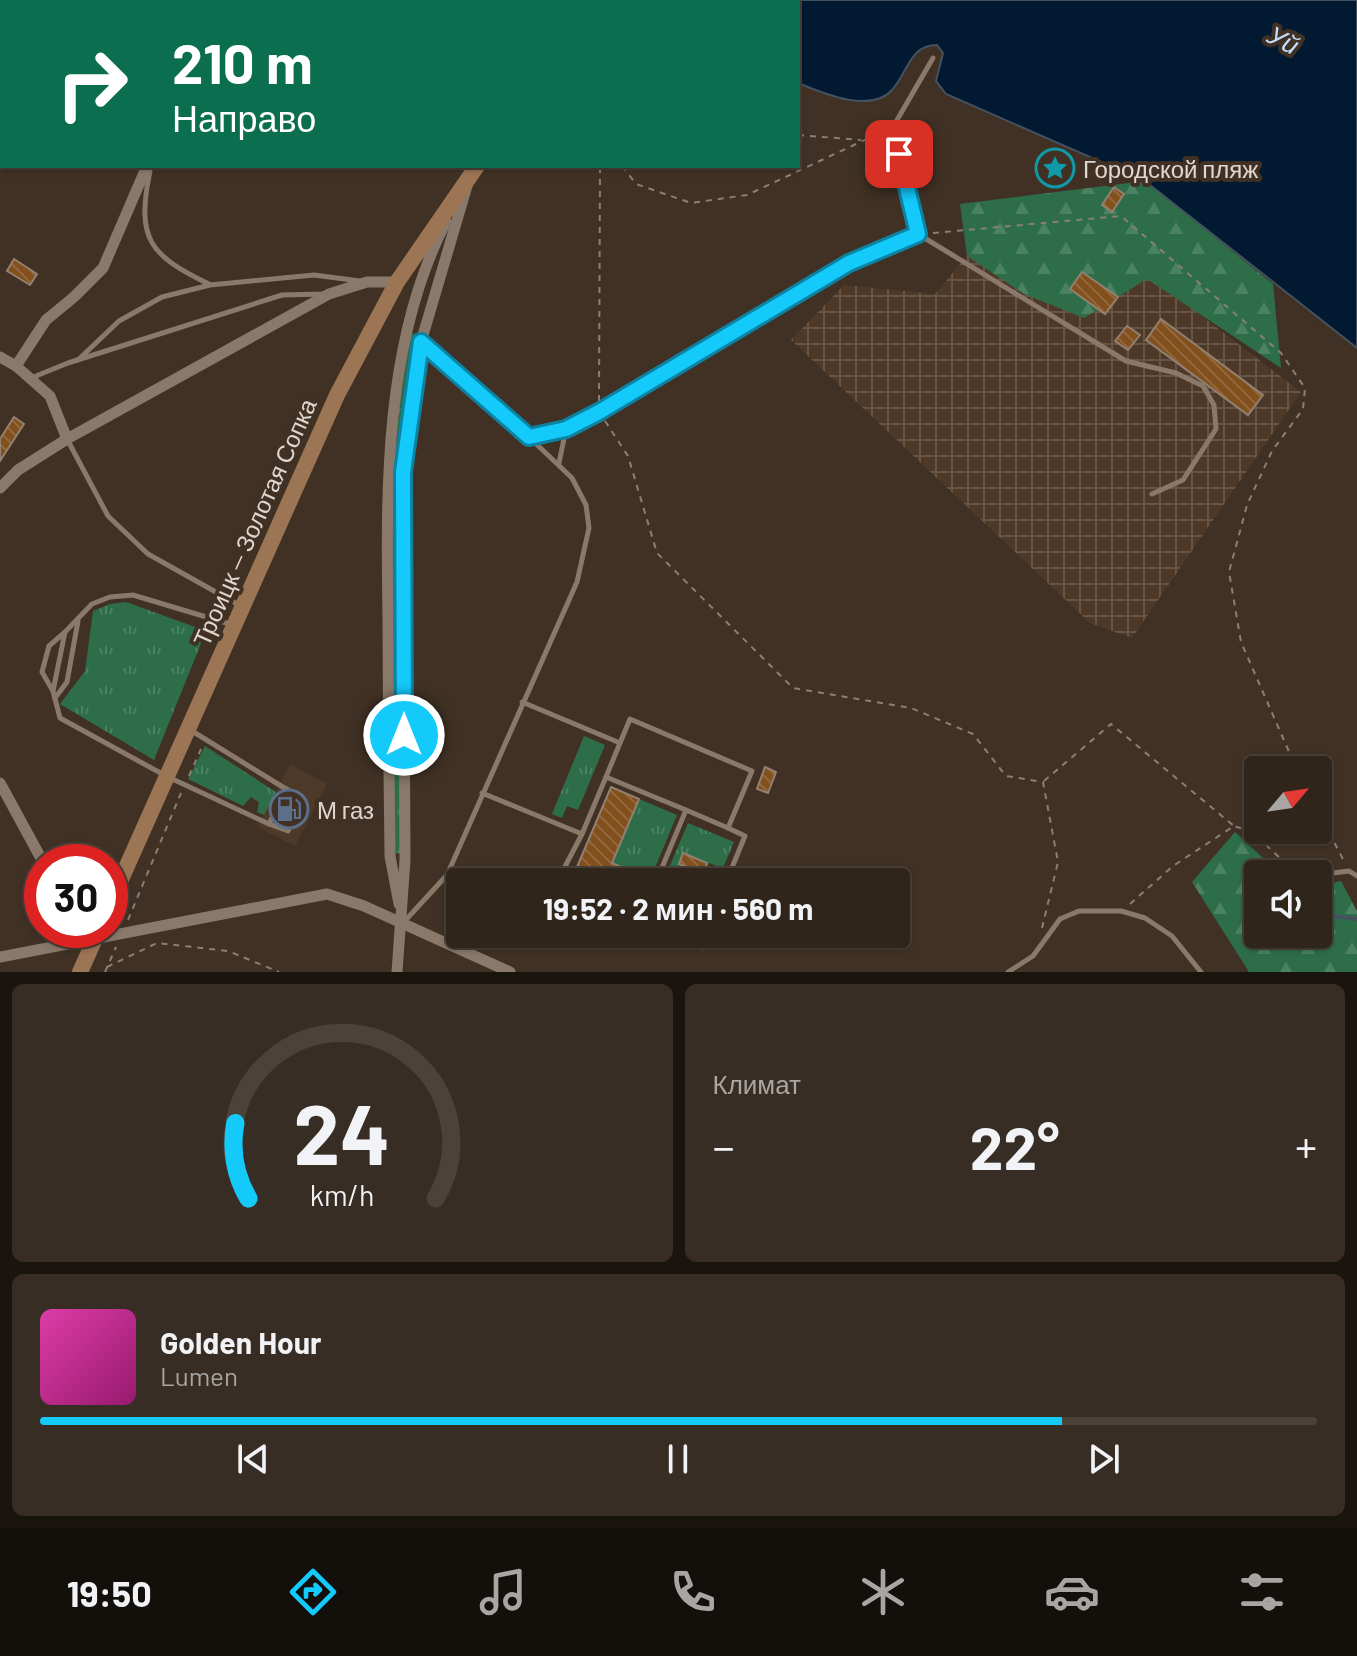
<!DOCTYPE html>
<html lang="ru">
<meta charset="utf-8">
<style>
:root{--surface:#30251b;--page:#382d24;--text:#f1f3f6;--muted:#a8a5a3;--line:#4b423a;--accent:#14cafb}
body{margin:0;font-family:Barlow,sans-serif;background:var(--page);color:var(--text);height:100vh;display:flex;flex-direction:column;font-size:30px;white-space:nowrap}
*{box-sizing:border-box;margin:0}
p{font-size:26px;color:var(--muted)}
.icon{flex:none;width:44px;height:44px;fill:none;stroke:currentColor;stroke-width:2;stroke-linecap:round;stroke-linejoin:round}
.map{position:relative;height:972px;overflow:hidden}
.drawer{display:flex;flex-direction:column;gap:12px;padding:12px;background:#1a140f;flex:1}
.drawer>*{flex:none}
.guide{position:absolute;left:0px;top:0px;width:800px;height:168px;box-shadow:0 2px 6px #0004,0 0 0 2px var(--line);background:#0b6e4f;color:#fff;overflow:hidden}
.needle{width:52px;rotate:61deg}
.controls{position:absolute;left:1244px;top:756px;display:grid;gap:16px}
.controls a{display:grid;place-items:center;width:88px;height:88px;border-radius:8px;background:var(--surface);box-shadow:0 2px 6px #0004,0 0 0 2px var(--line);font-size:40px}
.speed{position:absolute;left:24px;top:844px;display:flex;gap:16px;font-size:40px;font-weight:700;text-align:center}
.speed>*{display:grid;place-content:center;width:104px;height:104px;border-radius:50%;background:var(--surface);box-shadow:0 2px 6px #0004,0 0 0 2px var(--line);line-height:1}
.speed .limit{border:12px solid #d22;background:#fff;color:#111}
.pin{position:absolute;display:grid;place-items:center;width:68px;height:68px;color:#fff;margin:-34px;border-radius:16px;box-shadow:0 4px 12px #0006}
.me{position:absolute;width:88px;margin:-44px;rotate:0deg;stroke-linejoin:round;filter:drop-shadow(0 0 6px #0008)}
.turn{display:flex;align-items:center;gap:28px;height:168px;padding:0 40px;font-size:36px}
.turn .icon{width:104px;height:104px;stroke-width:2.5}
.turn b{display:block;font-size:56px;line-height:68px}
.big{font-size:60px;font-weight:700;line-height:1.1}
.drawer .tile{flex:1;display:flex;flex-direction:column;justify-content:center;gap:12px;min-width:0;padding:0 28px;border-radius:12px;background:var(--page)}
.drawer .dial{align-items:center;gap:0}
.dial svg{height:208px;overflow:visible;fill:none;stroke:var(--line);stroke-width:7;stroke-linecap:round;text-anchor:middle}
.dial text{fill:var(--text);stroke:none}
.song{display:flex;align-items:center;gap:24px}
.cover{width:96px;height:96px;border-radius:12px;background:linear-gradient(135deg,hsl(320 70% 55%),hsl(320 70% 35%))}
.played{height:8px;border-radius:4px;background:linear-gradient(90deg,var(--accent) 80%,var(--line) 80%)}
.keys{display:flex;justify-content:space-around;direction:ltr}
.heat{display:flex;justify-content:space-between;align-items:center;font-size:44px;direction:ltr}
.drawer .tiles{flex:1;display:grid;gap:12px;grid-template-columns:1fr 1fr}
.tile:last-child{grid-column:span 2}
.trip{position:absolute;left:446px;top:868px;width:464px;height:80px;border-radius:8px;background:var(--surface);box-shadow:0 2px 6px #0004,0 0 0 2px var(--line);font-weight:700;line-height:80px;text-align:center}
.menu{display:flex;height:128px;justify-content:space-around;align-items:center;background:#130f0b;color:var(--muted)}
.menu .icon{width:56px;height:56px}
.menu .on{color:var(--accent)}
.menu b{font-size:36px;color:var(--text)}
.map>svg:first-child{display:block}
.built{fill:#4e3928}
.industrial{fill:url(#industrial-grid)}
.grass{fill:url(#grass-tufts)}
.forest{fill:url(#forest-firs)}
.water{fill:#011a31;stroke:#445260;stroke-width:2}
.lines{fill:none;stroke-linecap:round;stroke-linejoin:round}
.stream{stroke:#445260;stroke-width:4}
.building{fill:url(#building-back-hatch);stroke:#928072;stroke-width:2}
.path{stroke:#8b7f74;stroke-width:2;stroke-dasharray:6 6;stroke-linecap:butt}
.lane{stroke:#8a796a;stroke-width:5}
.street{stroke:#8a796a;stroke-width:11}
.secondary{stroke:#9c7555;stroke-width:16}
.route-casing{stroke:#0d83a3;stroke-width:20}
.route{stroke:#14cafb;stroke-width:14}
.labels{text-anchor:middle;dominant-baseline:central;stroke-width:8;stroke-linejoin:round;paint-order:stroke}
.poi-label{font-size:24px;fill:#e0d6ce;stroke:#403124;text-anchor:start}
.street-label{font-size:24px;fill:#e0d6ce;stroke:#403124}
.water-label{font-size:26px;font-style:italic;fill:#c2defa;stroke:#403124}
</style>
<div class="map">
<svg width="1357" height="972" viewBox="0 0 1357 972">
<defs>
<pattern id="industrial-grid" width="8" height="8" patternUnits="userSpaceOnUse" patternTransform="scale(2)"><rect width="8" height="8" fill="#4e3928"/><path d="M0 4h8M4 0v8" fill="none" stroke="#675546"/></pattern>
<pattern id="grass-tufts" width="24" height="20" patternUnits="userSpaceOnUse" patternTransform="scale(2)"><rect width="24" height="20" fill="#2d6e49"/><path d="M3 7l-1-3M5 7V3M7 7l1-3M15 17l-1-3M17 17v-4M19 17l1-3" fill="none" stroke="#4b8262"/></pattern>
<pattern id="forest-firs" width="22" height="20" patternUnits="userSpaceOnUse" patternTransform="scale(2)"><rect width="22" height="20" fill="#2d6e49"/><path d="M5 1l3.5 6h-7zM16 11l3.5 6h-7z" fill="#4b8262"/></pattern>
<pattern id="building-back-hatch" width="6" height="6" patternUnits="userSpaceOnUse" patternTransform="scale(2)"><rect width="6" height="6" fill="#82501d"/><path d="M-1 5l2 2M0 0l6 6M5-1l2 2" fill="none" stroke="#93683d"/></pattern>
</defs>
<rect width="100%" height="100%" fill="#403124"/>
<polygon class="built" points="290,764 327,784 295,846 257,827"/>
<polygon class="industrial" points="1003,213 1091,231 1301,392 1132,638 1090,623 791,340 844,285 935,294"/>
<g class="grass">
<polygon points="411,333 417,334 407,398 401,853 394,854 391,498 400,399"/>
<polygon points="126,602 206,631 154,760 60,704 85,671 93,611 110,604"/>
<polygon points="584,736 605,745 578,810 567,806 562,818 552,814"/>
<polygon points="205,746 276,792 264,815 257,812 259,802 251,797 243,806 188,779"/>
<polygon points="639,799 677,815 649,882 635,882 638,874 612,863"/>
<polygon points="688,823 734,842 723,868 709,863 701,882 663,882"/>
<polygon points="661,934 710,934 703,951"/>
</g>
<g class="forest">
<polygon points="1145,181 1273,284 1281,368 1147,279 1084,318 1024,294 967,256 960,204"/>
<polygon points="1235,832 1280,874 1258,874 1258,934 1318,934 1318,886 1341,881 1357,911 1357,972 1249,972 1192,882"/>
</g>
<path class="water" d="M676 0H1357V348L1145 181 946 94 936 81 943 53 937 45C909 45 908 73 892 90 871 114 822 93 798 83V2H675Z"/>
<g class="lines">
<polyline class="stream" points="1318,914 1357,919"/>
</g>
<g class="building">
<polygon points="1114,187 1124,194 1112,212 1102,205"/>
<polygon points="14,259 37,274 30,285 7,271"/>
<polygon points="1082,272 1118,297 1105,314 1070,289"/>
<polygon points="1161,319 1263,395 1248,415 1146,340"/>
<polygon points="1127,326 1140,335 1128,350 1115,341"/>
<polygon points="14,417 24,424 0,461 0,439"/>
<polygon points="765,767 776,772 768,793 757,789"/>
<polygon points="611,787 639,799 612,863 638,874 635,882 594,882 574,874"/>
<polygon points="683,853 707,863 703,874 679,864"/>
</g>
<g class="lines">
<g class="path">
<polyline points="636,0 636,2"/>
<polyline points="304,2 305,0"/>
<polyline points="580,2 581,0"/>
<polyline points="617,2 618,0"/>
<polyline points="0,33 2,33"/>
<polyline points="798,135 861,140"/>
<polyline points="622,166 636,184 691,203 747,195 886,130"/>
<polyline points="933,233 1121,216 1281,353 1305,388 1303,409 1272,451 1247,505 1229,572 1241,642 1297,770"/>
<polyline points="599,401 600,166"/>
<polyline points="605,421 628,456 657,553 793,688 911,708 973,734 1006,776 1043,782 1058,862 1042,928"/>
<polyline points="189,776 201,749"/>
<polyline points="1044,781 1111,724 1234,826"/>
<polyline points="1318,811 1345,863"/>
<polyline points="1130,904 1173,866 1234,826 1252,832 1297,874"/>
<polyline points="128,920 181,793"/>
<polyline points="107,967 157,943 228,951 279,972"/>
<polyline points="105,972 116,947"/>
</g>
<g class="lane">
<path d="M150 171C136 239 149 255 209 284"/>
<polyline points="918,234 893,127 933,58"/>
<polyline points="422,343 529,437 566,429 599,412 849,263 918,234 1126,361 1176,373 1203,386 1214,405 1216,429 1183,480 1152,494"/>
<polyline points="78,360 119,321 162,297 210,285 314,275 360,281"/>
<polyline points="31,378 68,363 282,295 324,294"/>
<polyline points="67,439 108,516 148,554 239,605"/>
<polyline points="559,463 566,429"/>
<polyline points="53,691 42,672 49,646 64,633"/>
<polyline points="55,698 67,682 78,621"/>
<polyline points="522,702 620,743 606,777 686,810 656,882"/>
<polyline points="192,731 286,789 269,824 166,776 60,718 53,691 65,632 92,604 110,597 133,595 233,625"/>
<polyline points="620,743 630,719 752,771 728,828 686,810"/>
<polyline points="482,793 582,834 606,777"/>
<polyline points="269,824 288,831 303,799 287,789"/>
<polyline points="1318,875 1349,871 1357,876"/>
<polyline points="713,880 719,882"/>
<polyline points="562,882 558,880 582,834"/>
<polyline points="726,882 745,836 728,828"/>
<polyline points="402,924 447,875 577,582 589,528 586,505 572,478 530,438"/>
<polyline points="1008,972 1033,956 1060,919 1079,911 1121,911 1145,918 1172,936 1201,972"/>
</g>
<g class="street">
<polyline points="0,137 2,133"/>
<polyline points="0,357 16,366 50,396 67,439"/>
<polyline points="16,366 46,320 74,297 103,268 147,166"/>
<polyline points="0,488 18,470 67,439 329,294 367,282 397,282"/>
<polyline points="0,783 43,862"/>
<path d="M399 904 390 856C389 777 388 699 388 620 386 490 384 341 446 222"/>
<polyline points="0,957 327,894 364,906 510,972"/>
<polyline points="397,972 405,860 403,472 408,419 421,342 467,186"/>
</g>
<g class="secondary">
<polyline points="598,2 599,0"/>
<polyline points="110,904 337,395 397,282 477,166"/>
<polyline points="80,972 99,930"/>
</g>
</g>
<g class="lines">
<g class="route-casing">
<polyline id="route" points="404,735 403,472 421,342 529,437 566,429 599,412 849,263 918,234 899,154"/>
</g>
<use href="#route" class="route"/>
</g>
<defs>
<g id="sight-ring" transform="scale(2)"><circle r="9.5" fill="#403124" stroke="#0f9aa8" stroke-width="1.5"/><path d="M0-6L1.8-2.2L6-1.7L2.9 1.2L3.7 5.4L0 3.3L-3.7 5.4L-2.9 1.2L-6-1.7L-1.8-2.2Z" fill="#0f9aa8"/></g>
<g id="fuel-ring" transform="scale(2)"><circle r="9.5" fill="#403124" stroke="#5c6f8a" stroke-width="1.5"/><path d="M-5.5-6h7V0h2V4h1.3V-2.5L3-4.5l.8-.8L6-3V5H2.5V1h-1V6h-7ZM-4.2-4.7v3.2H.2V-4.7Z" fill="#5c6f8a"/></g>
</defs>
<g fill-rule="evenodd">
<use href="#sight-ring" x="1055" y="168"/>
<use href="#fuel-ring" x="289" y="809"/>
</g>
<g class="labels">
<g class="poi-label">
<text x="1083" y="168">Городской пляж</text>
<text x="317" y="809">М газ</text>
</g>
<g class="street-label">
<text transform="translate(254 522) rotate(-66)">Троицк — Золотая Сопка</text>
</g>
<g class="water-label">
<text transform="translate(1284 39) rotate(28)">Уй</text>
</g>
</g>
</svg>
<div class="controls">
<a><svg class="needle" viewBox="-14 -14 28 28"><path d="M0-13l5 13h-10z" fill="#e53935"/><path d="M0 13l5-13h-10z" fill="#a8a5a3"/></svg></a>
<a><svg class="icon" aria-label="sound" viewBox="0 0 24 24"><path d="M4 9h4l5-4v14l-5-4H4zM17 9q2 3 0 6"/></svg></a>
</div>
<div class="speed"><div class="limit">30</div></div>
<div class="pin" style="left:899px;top:154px;background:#d93025"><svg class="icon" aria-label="arrive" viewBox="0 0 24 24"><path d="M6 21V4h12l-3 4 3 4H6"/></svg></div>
<svg class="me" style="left:404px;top:735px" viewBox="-20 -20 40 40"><circle r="17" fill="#14cafb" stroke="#fff" stroke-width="3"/><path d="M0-11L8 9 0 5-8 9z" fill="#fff"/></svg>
<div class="trip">19:52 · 2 мин · 560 m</div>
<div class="guide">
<div class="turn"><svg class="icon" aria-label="right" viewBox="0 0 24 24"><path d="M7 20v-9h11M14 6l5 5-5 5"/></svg><div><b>210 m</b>Направо</div></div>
</div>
</div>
<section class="drawer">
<div class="tiles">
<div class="tile dial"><svg viewBox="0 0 100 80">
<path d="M14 69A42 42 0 1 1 86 69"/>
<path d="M14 69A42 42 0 0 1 9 40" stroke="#14cafb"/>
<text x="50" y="56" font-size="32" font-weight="700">24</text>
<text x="50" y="72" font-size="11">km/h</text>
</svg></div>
<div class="tile"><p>Климат</p>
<div class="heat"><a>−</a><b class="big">22°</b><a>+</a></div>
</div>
<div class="tile">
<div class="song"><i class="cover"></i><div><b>Golden Hour</b><p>Lumen</p></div></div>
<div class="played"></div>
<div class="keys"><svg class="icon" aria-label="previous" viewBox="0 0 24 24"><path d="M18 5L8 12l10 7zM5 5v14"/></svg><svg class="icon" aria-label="pause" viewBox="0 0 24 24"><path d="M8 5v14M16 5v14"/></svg><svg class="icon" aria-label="next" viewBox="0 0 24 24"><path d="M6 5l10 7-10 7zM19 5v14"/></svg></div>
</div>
</div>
</section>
<nav class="menu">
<b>19:50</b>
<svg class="icon on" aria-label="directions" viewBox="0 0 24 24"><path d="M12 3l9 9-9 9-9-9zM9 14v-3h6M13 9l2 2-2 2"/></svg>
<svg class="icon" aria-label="music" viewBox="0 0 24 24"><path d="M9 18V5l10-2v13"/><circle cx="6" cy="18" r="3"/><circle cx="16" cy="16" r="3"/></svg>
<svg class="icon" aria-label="phone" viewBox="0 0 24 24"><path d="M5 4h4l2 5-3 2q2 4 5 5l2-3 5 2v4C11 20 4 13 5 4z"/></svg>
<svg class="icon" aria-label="climate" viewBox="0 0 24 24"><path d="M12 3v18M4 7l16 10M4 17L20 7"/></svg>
<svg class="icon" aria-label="car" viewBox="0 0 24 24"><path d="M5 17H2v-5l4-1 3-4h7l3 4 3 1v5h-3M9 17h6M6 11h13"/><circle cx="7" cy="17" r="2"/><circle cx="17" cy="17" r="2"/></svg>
<svg class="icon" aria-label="filters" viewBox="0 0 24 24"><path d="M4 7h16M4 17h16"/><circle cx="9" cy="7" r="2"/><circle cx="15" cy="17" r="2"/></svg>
</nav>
